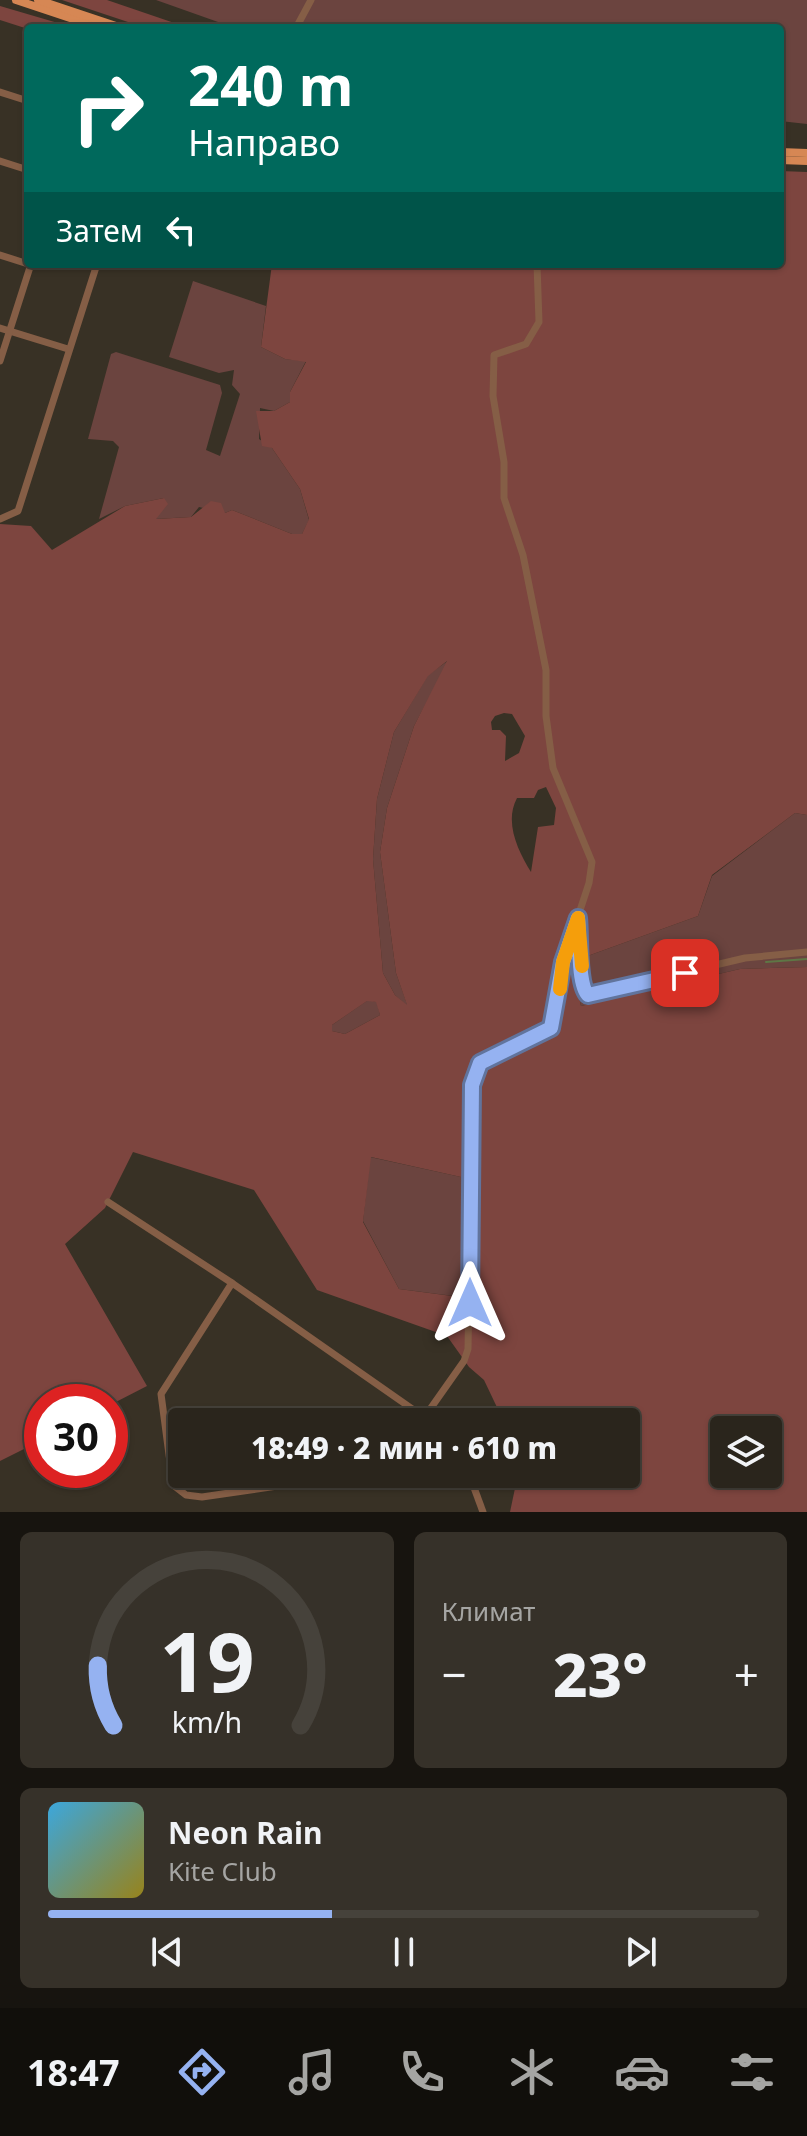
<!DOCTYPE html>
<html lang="ru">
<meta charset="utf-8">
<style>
:root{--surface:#2a251c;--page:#363129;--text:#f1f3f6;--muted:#a5a5a3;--line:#46423b;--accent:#95b2f1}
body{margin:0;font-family:"Noto Sans",sans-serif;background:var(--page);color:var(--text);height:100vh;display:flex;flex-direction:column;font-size:30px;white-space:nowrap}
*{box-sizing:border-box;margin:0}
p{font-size:26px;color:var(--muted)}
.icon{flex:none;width:44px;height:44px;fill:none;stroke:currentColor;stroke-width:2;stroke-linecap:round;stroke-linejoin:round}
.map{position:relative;height:1512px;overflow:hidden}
.sheet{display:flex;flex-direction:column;gap:20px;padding:20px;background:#17140f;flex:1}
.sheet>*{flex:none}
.banner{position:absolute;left:24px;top:24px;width:760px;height:244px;border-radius:8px;box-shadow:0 2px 6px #0004,0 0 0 2px var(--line);background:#00695c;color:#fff;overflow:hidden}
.tools{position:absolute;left:710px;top:1416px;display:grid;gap:16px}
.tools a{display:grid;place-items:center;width:72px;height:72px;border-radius:8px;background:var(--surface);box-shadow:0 2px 6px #0004,0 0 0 2px var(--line);font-size:40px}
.speed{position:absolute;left:24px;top:1384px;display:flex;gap:16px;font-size:40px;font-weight:700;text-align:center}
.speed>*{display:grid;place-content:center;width:104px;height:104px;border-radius:50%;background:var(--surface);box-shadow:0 2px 6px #0004,0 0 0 2px var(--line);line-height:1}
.speed .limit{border:12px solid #d22;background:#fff;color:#111}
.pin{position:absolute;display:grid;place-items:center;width:68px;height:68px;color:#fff;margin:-34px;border-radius:16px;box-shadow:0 4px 12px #0006}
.me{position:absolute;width:88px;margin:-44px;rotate:0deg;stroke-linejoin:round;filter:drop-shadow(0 0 6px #0008)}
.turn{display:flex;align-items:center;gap:28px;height:168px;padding:0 32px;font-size:36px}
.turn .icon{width:104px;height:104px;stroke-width:2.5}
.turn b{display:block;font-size:56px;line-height:68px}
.then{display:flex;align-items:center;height:76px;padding:0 32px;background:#0003;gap:16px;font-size:30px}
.big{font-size:60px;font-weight:800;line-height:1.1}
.sheet .card{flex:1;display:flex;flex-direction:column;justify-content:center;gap:12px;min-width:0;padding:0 28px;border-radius:12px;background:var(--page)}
.sheet .dial{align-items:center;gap:0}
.dial svg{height:208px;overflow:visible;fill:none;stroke:var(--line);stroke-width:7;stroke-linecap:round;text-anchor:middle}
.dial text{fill:var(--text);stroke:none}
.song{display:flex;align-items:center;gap:24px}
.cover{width:96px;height:96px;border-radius:12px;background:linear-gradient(135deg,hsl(200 70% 55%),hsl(50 70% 35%))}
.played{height:8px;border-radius:4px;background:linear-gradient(90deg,var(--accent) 40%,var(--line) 40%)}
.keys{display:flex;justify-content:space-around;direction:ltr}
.heat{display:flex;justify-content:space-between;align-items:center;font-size:44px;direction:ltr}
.sheet .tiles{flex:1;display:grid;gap:20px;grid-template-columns:1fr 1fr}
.card:last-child{grid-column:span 2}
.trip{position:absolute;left:168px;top:1408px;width:472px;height:80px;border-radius:8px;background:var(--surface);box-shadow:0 2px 6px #0004,0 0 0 2px var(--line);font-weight:800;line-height:80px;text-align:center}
.tabs{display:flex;height:128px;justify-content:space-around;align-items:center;background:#110f0b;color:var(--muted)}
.tabs .icon{width:56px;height:56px}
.tabs .current{color:var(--accent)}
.tabs b{font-size:36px;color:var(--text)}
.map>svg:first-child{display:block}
.green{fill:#6b443f}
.forest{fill:#7d453f;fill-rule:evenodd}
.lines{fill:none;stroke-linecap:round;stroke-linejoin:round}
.stream{stroke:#5e7645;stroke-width:2}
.minor{stroke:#855e46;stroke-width:7}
.major{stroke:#d68754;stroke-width:8}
.route-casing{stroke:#61749d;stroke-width:20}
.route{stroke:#95b2f1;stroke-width:14}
.slow{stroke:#f59e0b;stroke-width:14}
</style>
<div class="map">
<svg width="807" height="1512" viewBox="0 0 807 1512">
<rect width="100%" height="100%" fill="#383125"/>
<g class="green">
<polygon points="156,0 807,0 807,124 780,121 780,28 235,28"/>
<polygon points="193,281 266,306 261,347 285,359 306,361 290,392 290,402 274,411 260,408 259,439 272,448 300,489 309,520 302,534 292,534 232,510 225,513 199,507 191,517 155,519 164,498 125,506 99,519 119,447 113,441 88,439 111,354 116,352 220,385 222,393 206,450 220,456 240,394 232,385 234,370 219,373 169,357"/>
<polygon points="449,660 414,726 387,808 380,852 396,973 408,1007 395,995 383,973 373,859 377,799 394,732 428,675"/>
<polygon points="795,813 807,815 807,967 740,969 581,1006 571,962 698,916 712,876"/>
<polygon points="368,1000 377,1002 380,1015 345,1034 332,1031 332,1025"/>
<polygon points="370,1157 461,1177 461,1297 399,1289 363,1221"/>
</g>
<g class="forest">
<polygon points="62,0 107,0 189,28 146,28"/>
<polygon points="0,6 75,28 28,29 0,20"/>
<path d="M780 171 807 172V815L795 813 712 875 698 916 571 962 581 1006 740 969 807 967V1512H510L518 1474H626V1422H504L484 1380 469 1367 447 1336 317 1290 254 1190 133 1152 105 1208 65 1244 147 1386 110 1405 42 1402V1440L0 1461V524L31 526 52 550 125 506 164 498 168 504 156 519 191 517 211 501 221 503 225 513 232 510 292 534H302L309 519 300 489 272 448 262 446 256 411H274L290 402V392L306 362 285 359 261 347 272 264H780ZM447 661 414 726 387 808 380 852 396 973 407 1005 395 995 383 973 373 859 377 799 394 732 428 676ZM504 713 512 714 525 736 519 753 505 761 506 736 500 730H492L491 722 495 716ZM546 787 556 808 554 825 538 827 531 872C518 851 504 822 517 798H534L538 790ZM367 1001 376 1002 380 1015 345 1034 332 1031V1025ZM371 1157 461 1177 460 1297 399 1289 363 1222ZM724 1430H768V1474H724Z"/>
</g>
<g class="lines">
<polyline class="stream" points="766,962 807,959"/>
<g class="minor">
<polyline points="296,28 311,0"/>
<polyline points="0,92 28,101"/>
<polyline points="0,161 28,170"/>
<polyline points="0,255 28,264"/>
<polyline points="0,328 68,349"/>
<polyline points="0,361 31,264"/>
<polyline points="0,519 18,511 97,264"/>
<path d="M578 920C581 938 577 983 588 995L745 958 807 952"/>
<polyline points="108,1202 232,1283 161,1394 173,1485 186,1495 202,1497 359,1474"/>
<polyline points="232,1283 431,1422"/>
<path d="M421 1422 464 1361 468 1349 473 1077C488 1045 526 1049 551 1028L563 962 589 883 592 862 553 768 546 716V670L523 555 504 498V462L493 396 494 355 526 344 539 322 537 264"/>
<polyline points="469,1474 483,1512"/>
</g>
<g class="major">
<polyline points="16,0 100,28"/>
<polyline points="38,0 122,28"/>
<polyline points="780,152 807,153"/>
<polyline points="780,160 807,161"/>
</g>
</g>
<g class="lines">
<g class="route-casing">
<path id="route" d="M470 1303 472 1085 480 1063 551 1028 563 962 578 918C580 936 577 984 588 995L685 973"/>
</g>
<use href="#route" class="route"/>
<polyline class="slow" points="560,989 563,962 578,918 582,966"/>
</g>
</svg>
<div class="tools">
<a><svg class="icon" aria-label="layers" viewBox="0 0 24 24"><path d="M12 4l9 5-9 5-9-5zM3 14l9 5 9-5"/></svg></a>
</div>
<div class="speed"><div class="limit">30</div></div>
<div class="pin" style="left:685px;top:973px;background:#d93025"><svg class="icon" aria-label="arrive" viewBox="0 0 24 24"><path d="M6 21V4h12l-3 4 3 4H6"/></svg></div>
<svg class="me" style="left:470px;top:1303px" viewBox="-20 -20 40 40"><path d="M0-17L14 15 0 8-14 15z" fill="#95b2f1" stroke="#fff" stroke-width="4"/></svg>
<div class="trip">18:49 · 2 мин · 610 m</div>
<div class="banner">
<div class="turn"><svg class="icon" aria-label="right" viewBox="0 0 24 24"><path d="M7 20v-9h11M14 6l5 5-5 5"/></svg><div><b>240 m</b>Направо</div></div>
<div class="then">Затем<svg class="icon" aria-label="left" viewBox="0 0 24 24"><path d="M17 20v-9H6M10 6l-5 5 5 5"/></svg></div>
</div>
</div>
<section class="sheet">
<div class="tiles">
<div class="card dial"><svg viewBox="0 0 100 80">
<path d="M14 69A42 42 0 1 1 86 69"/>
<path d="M14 69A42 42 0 0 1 8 46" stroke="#95b2f1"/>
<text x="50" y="56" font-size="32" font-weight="700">19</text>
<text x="50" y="72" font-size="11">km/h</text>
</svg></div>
<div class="card"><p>Климат</p>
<div class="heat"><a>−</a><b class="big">23°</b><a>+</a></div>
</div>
<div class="card">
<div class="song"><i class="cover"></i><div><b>Neon Rain</b><p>Kite Club</p></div></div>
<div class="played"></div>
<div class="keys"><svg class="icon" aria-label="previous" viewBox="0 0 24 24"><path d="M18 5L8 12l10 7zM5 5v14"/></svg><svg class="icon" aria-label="pause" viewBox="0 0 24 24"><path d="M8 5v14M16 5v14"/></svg><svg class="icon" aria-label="next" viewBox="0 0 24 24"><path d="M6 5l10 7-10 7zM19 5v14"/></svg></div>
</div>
</div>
</section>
<nav class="tabs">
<b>18:47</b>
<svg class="icon current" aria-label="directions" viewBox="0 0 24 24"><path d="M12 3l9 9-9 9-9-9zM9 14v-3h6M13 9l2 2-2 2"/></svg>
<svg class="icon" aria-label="music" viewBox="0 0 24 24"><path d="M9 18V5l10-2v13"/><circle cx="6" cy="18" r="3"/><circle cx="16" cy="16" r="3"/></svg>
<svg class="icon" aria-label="phone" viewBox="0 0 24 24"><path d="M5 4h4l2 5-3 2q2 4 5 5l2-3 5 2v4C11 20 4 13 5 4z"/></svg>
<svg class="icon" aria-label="climate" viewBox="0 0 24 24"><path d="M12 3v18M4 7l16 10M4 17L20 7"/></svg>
<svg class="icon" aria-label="car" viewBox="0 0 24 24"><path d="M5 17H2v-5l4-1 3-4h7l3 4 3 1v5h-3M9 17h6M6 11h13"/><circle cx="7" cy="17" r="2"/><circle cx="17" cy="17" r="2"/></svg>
<svg class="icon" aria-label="filters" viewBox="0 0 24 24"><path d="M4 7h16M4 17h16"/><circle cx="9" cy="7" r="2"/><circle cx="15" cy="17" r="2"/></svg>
</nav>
